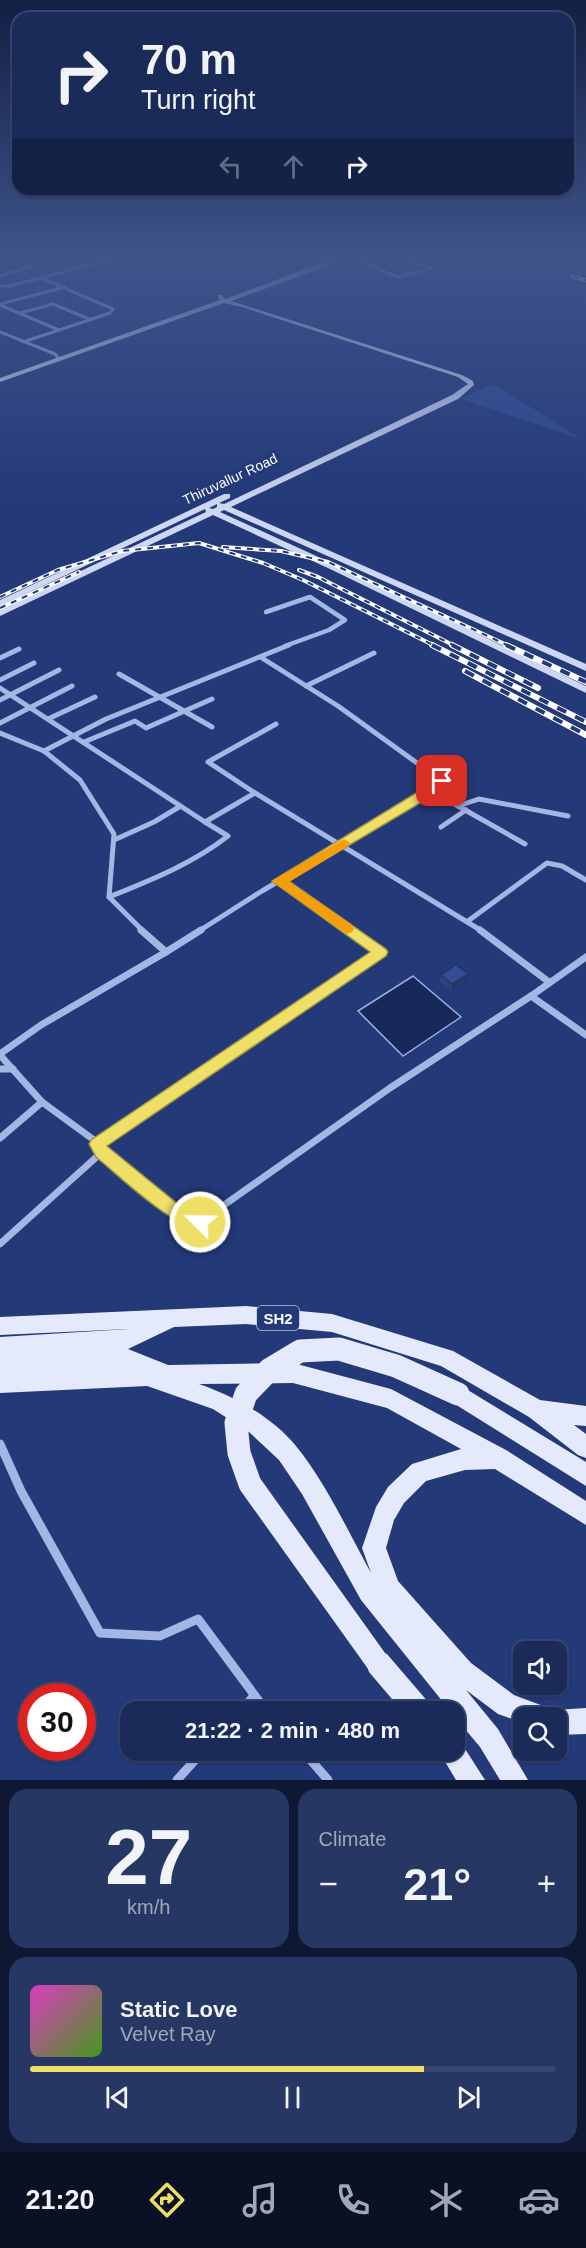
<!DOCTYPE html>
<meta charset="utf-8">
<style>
:root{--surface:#1a2b5a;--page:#273763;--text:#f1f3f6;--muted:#9fa7bb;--line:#384770;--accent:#efdf67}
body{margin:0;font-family:Arial,sans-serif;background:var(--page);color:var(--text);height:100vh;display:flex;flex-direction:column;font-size:22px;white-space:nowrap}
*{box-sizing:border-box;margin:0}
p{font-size:20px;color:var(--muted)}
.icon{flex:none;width:33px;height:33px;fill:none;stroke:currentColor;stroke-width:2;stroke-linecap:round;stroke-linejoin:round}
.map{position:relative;height:1780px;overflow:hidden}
.panel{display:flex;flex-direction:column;gap:9px;padding:9px;background:#0e1832;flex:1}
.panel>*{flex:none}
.guide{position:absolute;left:12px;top:12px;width:562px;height:183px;border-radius:18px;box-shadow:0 2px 4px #0004,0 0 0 2px var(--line);background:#1a2b5a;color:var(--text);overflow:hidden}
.fabs{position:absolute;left:513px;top:1641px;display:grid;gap:12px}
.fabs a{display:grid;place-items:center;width:54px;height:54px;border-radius:12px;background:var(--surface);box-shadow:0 2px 4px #0004,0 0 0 2px var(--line);font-size:30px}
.speed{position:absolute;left:18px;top:1683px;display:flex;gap:12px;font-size:30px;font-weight:700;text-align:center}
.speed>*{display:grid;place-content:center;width:78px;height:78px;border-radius:50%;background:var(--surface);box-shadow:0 2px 4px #0004,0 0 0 2px var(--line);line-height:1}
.speed .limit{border:9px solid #d22;background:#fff;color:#111}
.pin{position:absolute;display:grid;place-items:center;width:51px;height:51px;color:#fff;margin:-26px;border-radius:12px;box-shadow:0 3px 9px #0006}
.me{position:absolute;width:66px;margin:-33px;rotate:293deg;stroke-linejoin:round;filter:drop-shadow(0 0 4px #0008)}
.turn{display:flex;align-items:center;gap:21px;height:126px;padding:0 30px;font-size:27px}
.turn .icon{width:78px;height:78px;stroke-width:2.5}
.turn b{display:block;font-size:42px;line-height:51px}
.lanes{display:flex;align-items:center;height:57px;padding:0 30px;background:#0003;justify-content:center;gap:30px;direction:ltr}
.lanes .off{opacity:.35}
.big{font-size:45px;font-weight:700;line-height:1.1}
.panel .widget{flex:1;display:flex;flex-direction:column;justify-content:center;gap:9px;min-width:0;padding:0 21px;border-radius:18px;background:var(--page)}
.panel .dial{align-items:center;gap:0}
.dial b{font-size:78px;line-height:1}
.song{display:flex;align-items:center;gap:18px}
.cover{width:72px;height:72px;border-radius:9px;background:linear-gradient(135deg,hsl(310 70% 55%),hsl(100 70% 35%))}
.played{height:6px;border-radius:3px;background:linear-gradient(90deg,var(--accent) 75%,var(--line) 75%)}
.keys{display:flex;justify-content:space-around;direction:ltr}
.heat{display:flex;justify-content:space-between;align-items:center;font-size:33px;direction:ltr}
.panel .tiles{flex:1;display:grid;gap:9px;grid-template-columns:1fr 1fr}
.widget:last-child{grid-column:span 2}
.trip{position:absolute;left:120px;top:1701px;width:345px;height:60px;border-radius:18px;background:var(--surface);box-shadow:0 2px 4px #0004,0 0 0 2px var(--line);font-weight:700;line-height:60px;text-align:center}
.tab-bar{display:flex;height:96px;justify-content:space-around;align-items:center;background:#0a1124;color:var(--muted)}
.tab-bar .icon{width:42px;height:42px}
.tab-bar .selected{color:var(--accent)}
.tab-bar b{font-size:27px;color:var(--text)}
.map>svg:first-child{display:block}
.green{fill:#2d4890}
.water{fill:#182858;stroke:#98aee5;stroke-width:1.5}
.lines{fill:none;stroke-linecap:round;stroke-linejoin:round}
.street-far4{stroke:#a4b6e4;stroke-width:3}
.street-far3{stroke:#a4b6e4;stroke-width:4.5}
.street-far2{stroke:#a4b6e4;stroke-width:5}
.street-far1{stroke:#a4b6e4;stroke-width:7}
.street{stroke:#a4b6e4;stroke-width:9}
.secondary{fill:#cdd7f4;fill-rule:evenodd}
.primary{fill:#e4e9fc;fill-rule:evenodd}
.rail-far1-casing{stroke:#fff;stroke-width:4}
.rail-casing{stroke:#fff;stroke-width:6}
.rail-far1{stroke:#233978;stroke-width:2;stroke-dasharray:6;stroke-linecap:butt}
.rail{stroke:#233978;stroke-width:4;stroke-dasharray:10;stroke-linecap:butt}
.primary-bridge{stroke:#e4e9fc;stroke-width:23}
.wall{fill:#2c4380}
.shaded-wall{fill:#243768}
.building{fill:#334e95;stroke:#243768;stroke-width:1.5}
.route{fill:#efdf67;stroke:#9b9143;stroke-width:1.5}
.slow{fill:#f59e0b}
.labels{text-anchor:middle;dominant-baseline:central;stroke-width:6;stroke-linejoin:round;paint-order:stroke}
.far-street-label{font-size:14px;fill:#fff;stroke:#233978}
.shield{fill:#233978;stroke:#bdc4d6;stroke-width:1.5}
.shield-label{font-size:15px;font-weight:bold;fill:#fff}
</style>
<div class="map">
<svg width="586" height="1780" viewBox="0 0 586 1780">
<rect width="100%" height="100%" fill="#233978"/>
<polygon class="green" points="494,384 581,439 461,399"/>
<polygon class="water" points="413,976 461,1017 403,1056 358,1011"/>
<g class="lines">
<g class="street-far4">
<polyline points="349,256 398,277 433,268 408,261"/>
<polyline points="466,256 474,259 484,256"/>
<polyline points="52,258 57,256"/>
<polyline points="0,260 11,256"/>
<polyline points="408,261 425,256"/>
<polyline points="0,276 34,265"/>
<polyline points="0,286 9,286 125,256"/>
<polyline points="0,304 65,287"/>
<polyline points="0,305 59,330"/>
<polyline points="20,313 53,304 89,319"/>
<polyline points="0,332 55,354 59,359"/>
<polyline points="23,342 110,313 113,309 41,278"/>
</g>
<polyline class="street-far3" points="266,612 310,597 345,620 329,630 285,646"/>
<g class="street-far2">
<polyline points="0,658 19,649"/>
<polyline points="119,674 212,727"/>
<polyline points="0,680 34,663"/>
<polyline points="306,686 374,653"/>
<polyline points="0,688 205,822"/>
<polyline points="0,700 59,670"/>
<polyline points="48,719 95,697"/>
<polyline points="0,723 72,686"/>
<polyline points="0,733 44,751 80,780 114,834 109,897 143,931"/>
<polyline points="84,742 135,721 146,728 212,699"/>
<polyline points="44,751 106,719 289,645"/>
<polyline points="432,791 458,806 479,799 568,816"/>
<polyline points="255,793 208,762 276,724"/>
<polyline points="458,806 525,844"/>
<polyline points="441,827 466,810"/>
<polyline points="114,840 154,822 179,807"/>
<polyline points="279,881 350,931"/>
<path d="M109 897C151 880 192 864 228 836L205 822 255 793 482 931"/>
<polyline points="468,921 547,863 562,866 586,880"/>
<polyline points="199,931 262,891 432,791 442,781 338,706 262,658"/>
</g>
<g class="street-far1">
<polyline points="141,930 166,952 201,930"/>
<polyline points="480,930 549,982"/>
<polyline points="531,996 586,1035"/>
<polyline points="0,1054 41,1025 166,952"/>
<polyline points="0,1055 42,1102 94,1140 102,1152 177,1213 200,1222 390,1088 531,996 586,957"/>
<polyline points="0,1069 13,1069"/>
<polyline points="0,1138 42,1102"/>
<polyline points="97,1145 381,953 348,930"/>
<polyline points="0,1244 102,1152"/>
</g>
<g class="street">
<polyline points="0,1444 21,1491 100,1633 160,1636 198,1619 267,1712"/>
<polyline points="240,1712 253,1697"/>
<polyline points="302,1750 328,1780"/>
<polyline points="177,1780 204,1750"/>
</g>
<path class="secondary" d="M340 256H348L325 267 231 301 462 375 473 381 474 385 458 399 231 507 586 664V671L224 510 220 512 336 565 586 686V693L330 569 213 515 0 616V609L206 512 205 509 3 605 0 606V600L224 494H230V498L219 503 224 504 452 395 468 384 458 377 242 307 224 303 0 382V378L220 300 217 295H221L225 299ZM217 504V507L213 509 209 508Z"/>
<g class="primary">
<path d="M246 1306 332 1314 453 1351 540 1400 586 1406V1426L574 1425 586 1434V1458L578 1455 529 1417 441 1366 332 1332 246 1324 174 1327 128 1349 168 1365 293 1363 391 1389 506 1450 586 1501V1525L495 1469 465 1470 426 1481 404 1503 394 1520 386 1548 398 1581 471 1663 514 1695 554 1710 586 1708V1734L556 1735V1718H524V1723L498 1714 466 1690 498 1729 528 1780H500L480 1747 454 1716V1712H451L361 1600 302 1494 279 1460 249 1432 213 1409 147 1386 0 1393V1337L129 1329 0 1335V1317ZM293 1383 387 1408 461 1449 412 1464 388 1487 376 1507 362 1548 371 1573C348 1531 326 1483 296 1446 272 1417 234 1396 199 1384Z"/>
<polygon points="458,1384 586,1462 586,1486 450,1401 447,1394 450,1387"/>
<polygon points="378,1651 387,1654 429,1703 432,1712 403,1712 369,1672 366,1663 369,1654"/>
<polygon points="454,1739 460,1741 485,1780 456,1780 438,1750 454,1750"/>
</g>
<g class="rail-far1-casing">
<g id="rail-far1">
<polyline points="573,277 586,280"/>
<polyline points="223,547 281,551 328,562 509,646"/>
<polyline points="299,570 318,577 455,646"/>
<polyline points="0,597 58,570 122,551 199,543 263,563 303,580 435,646"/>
<polyline points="0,608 79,572"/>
</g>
</g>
<g class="rail-casing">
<g id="rail">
<polyline points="432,645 586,722"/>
<polyline points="452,645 538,688"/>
<polyline points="506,645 586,682"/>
<polyline points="465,671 586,735"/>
</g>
</g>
<use href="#rail-far1" class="rail-far1"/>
<use href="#rail" class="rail"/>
<polyline class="primary-bridge" points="378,1663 250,1484 239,1453 236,1423 246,1394 270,1369 300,1351 339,1349 396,1366 458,1394"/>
</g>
<polygon class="wall" points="441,975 467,981 452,991 440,982"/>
<polygon class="shaded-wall" points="468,974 467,981 452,991 452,984"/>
<polygon class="building" points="456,965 468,974 452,984 441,975"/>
<linearGradient id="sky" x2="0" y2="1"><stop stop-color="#131f42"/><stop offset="0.51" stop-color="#3f548b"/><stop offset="1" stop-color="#3f548b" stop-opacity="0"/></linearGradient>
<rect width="586" height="506" fill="url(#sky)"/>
<path class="route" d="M442 777 449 781 437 793 289 881 386 949 388 952 386 956 107 1146 183 1208 206 1216 209 1222 206 1227C180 1236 117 1174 96 1157L89 1144 91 1140 370 952 272 881Z"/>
<polygon class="slow" points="344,839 350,843 348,846 289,882 352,925 354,929 352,932 347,934 272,881"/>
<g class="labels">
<g class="far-street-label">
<text transform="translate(230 479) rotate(-25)">Thiruvallur Road</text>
</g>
<rect class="shield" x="257" y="1306" width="42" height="24" rx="4.5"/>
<g class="shield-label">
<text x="278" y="1318">SH2</text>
</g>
</g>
</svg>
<div class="fabs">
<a><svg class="icon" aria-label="sound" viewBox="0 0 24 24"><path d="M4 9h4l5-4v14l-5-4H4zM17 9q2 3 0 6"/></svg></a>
<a><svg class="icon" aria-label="search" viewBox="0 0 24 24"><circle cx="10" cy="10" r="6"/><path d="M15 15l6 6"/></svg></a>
</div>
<div class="speed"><div class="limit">30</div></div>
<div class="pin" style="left:442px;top:781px;background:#d93025"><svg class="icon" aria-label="arrive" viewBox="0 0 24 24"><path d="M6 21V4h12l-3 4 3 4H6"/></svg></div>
<svg class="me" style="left:200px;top:1222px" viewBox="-20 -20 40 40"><circle r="17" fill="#efdf67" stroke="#fff" stroke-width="3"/><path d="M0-11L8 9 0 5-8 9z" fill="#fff"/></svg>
<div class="trip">21:22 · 2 min · 480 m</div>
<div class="guide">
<div class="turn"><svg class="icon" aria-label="right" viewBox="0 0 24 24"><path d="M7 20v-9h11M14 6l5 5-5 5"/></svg><div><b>70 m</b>Turn right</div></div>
<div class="lanes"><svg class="icon off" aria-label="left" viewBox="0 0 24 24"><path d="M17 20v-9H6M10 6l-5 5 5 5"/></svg><svg class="icon off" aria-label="ahead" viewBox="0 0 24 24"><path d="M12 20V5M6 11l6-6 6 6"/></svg><svg class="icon" aria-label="right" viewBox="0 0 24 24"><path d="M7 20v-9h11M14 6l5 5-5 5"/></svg></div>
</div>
</div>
<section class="panel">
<div class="tiles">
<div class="widget dial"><b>27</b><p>km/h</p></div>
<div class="widget"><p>Climate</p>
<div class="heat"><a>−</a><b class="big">21°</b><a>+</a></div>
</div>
<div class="widget">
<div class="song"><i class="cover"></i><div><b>Static Love</b><p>Velvet Ray</p></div></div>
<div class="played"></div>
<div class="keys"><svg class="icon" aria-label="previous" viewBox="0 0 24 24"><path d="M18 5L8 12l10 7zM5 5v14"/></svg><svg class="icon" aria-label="pause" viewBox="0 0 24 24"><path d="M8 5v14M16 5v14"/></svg><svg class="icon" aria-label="next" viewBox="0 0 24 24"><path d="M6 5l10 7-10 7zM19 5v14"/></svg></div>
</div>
</div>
</section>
<nav class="tab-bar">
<b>21:20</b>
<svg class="icon selected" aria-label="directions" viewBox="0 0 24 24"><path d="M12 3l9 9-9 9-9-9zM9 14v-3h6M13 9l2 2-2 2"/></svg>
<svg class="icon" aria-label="music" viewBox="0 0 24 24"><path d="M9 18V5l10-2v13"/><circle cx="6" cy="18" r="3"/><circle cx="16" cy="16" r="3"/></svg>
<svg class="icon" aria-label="phone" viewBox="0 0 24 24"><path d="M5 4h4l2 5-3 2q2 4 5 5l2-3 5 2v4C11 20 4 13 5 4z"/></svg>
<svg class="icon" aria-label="climate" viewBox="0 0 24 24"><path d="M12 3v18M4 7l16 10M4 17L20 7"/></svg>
<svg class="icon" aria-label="car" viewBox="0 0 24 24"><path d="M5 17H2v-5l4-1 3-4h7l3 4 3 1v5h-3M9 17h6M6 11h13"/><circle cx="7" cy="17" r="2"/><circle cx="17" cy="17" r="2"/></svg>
</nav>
